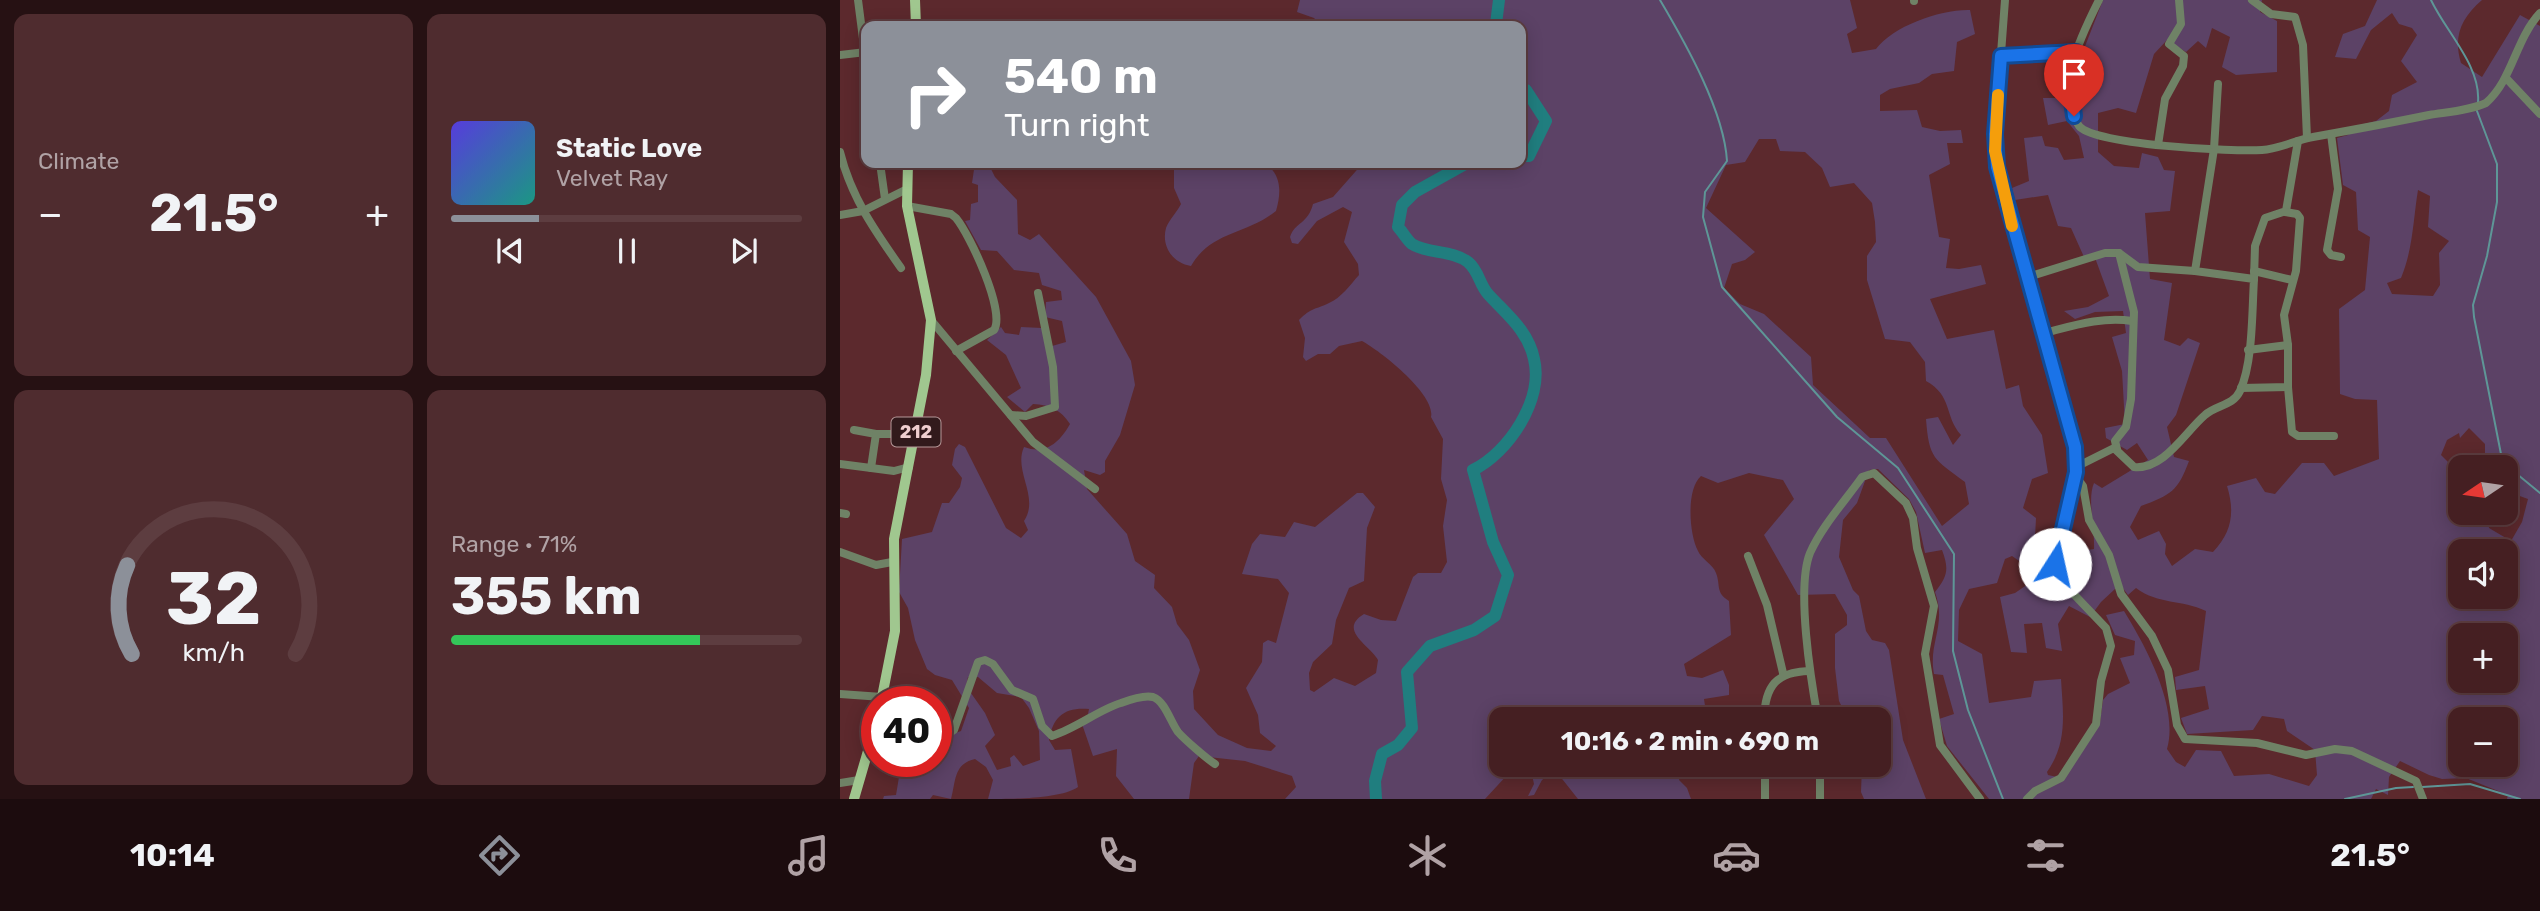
<!DOCTYPE html>
<meta charset="utf-8">
<style>
:root{--surface:#451f22;--page:#4f2c2f;--text:#f1f3f6;--muted:#b0a2a5;--line:#5d3d40;--accent:#8c9099}
body{margin:0;font-family:Rubik,sans-serif;background:var(--page);color:var(--text);height:100vh;display:flex;flex-direction:column;font-size:26px;white-space:nowrap}
*{box-sizing:border-box;margin:0}
p{font-size:23px;color:var(--muted)}
.icon{flex:none;width:38px;height:38px;fill:none;stroke:currentColor;stroke-width:2;stroke-linecap:round;stroke-linejoin:round}
.map{position:relative;flex:1;overflow:hidden}
.details{display:flex;flex-direction:column;gap:14px;padding:14px;background:#261113;width:840px}
.details>*{flex:none}
.hud{position:absolute;left:21px;top:21px;width:665px;height:147px;border-radius:14px;box-shadow:0 4px 18px #0003,0 0 0 2px var(--line);background:#8c9099;color:#fff;overflow:hidden}
.needle{width:46px;rotate:257deg}
.controls{position:absolute;left:1608px;top:455px;display:grid;gap:14px}
.controls a{display:grid;place-items:center;width:70px;height:70px;border-radius:14px;background:var(--surface);box-shadow:0 4px 18px #0003,0 0 0 2px var(--line);font-size:35px}
.speed{position:absolute;left:21px;top:686px;display:flex;gap:14px;font-size:35px;font-weight:700;text-align:center}
.speed>*{display:grid;place-content:center;width:91px;height:91px;border-radius:50%;background:var(--surface);box-shadow:0 4px 18px #0003,0 0 0 2px var(--line);line-height:1}
.speed .limit{border:10px solid #d22;background:#fff;color:#111}
.pin{position:absolute;display:grid;place-items:center;width:60px;height:60px;color:#fff;margin:-72px -30px;border-radius:50% 50% 50% 0;rotate:-45deg;box-shadow:0 0 7px #0007}
.pin .icon{rotate:45deg}
.me{position:absolute;width:77px;margin:-38px;rotate:10deg;stroke-linejoin:round;filter:drop-shadow(0 0 5px #0008)}
.turn{display:flex;align-items:center;gap:24px;height:147px;padding:0 28px;font-size:32px}
.turn .icon{width:91px;height:91px;stroke-width:2.5}
.turn b{display:block;font-size:49px;line-height:60px}
.big{font-size:52px;font-weight:700;line-height:1.1}
.details .card{flex:1;display:flex;flex-direction:column;justify-content:center;gap:10px;min-width:0;padding:0 24px;border-radius:14px;background:var(--page)}
.details .dial{align-items:center;gap:0}
.dial svg{height:182px;overflow:visible;fill:none;stroke:var(--line);stroke-width:7;stroke-linecap:round;text-anchor:middle}
.dial text{fill:var(--text);stroke:none}
.song{display:flex;align-items:center;gap:21px}
.cover{width:84px;height:84px;border-radius:10px;background:linear-gradient(135deg,hsl(250 70% 55%),hsl(170 70% 35%))}
.played{height:7px;border-radius:4px;background:linear-gradient(90deg,var(--accent) 25%,var(--line) 25%)}
.keys{display:flex;justify-content:space-around;direction:ltr}
.heat{display:flex;justify-content:space-between;align-items:center;font-size:38px;direction:ltr}
.charge{height:10px;border-radius:5px;background:linear-gradient(90deg,#34c759 71%,var(--line) 0)}
.details .tiles{flex:1;display:grid;gap:14px;grid-template-columns:repeat(2,1fr)}
.trip{position:absolute;left:649px;top:707px;width:402px;height:70px;border-radius:14px;background:var(--surface);box-shadow:0 4px 18px #0003,0 0 0 2px var(--line);font-weight:700;line-height:70px;text-align:center}
.tab-bar{display:flex;height:112px;justify-content:space-around;align-items:center;background:#1c0c0e;color:var(--muted)}
.tab-bar .icon{width:49px;height:49px}
.tab-bar .on{color:var(--accent)}
.tab-bar b{font-size:32px;color:var(--text)}
main{display:flex;flex:1;min-height:0}
.map>svg:first-child{display:block}
.green{fill:#5c4266;fill-rule:evenodd}
.lines{fill:none;stroke-linecap:round;stroke-linejoin:round}
.stream{stroke:#5e9697;stroke-width:2}
.river{stroke:#207e7f;stroke-width:12}
.minor{stroke:#6f8266;stroke-width:8}
.major{stroke:#a0c78f;stroke-width:10}
.route-casing{stroke:#114b97;stroke-width:18}
.route{stroke:#1a73e8;stroke-width:12}
.slow{stroke:#f59e0b;stroke-width:12}
.labels{text-anchor:middle;dominant-baseline:central;stroke-width:7;stroke-linejoin:round;paint-order:stroke}
.shield{fill:#321a1c;stroke:#b69899;stroke-width:2}
.shield-label{font-size:18px;font-weight:bold;fill:#efcecf}
</style>
<main>
<section class="details">
<div class="tiles">
<div class="card"><p>Climate</p>
<div class="heat"><a>−</a><b class="big">21.5°</b><a>+</a></div>
</div>
<div class="card">
<div class="song"><i class="cover"></i><div><b>Static Love</b><p>Velvet Ray</p></div></div>
<div class="played"></div>
<div class="keys"><svg class="icon" aria-label="previous" viewBox="0 0 24 24"><path d="M18 5L8 12l10 7zM5 5v14"/></svg><svg class="icon" aria-label="pause" viewBox="0 0 24 24"><path d="M8 5v14M16 5v14"/></svg><svg class="icon" aria-label="next" viewBox="0 0 24 24"><path d="M6 5l10 7-10 7zM19 5v14"/></svg></div>
</div>
<div class="card dial"><svg viewBox="0 0 100 80">
<path d="M14 69A42 42 0 1 1 86 69"/>
<path d="M14 69A42 42 0 0 1 12 30" stroke="#8c9099"/>
<text x="50" y="56" font-size="32" font-weight="700">32</text>
<text x="50" y="72" font-size="11">km/h</text>
</svg></div>
<div class="card"><p>Range · 71%</p><b class="big">355 km</b><div class="charge"></div></div>
</div>
</section>
<div class="map">
<svg width="1700" height="799" viewBox="0 0 1700 799">
<rect width="100%" height="100%" fill="#5c292d"/>
<g class="green">
<path d="M460 0H1010L1017 28 1007 34 1012 53 1036 49C1053 26 1101 9 1130 10L1135 34 1117 42 1114 71 1092 74 1079 83 1050 89 1040 95V111L1077 110 1082 127 1100 131 1121 130 1123 143H1107L1110 164 1089 175 1099 237 1110 239 1106 268 1119 269 1141 265 1146 284 1090 299 1107 339 1154 330 1166 389 1179 385 1183 406 1202 435 1208 473 1192 479 1183 508 1196 518 1194 558 1185 565 1172 556 1165 559 1157 583 1129 589 1119 610 1118 641 1142 654 1149 703 1191 697 1194 681 1221 679C1223 713 1228 742 1207 772L1208 775 1217 777 1260 722 1263 700 1268 694 1290 683 1280 658 1294 655 1295 641 1275 635 1266 615 1284 611C1306 647 1339 707 1327 749L1336 762 1345 767 1356 750 1381 751 1394 776 1429 774 1469 786 1477 775 1475 750 1447 731 1444 719 1422 716 1413 730 1347 734 1341 718 1369 709 1365 686 1336 690 1335 677 1359 670 1366 611C1341 599 1319 605 1296 588L1288 595 1282 587 1275 589 1261 602 1250 617 1229 606 1218 624 1222 651 1206 648 1202 623 1184 624 1187 653 1171 652 1160 597 1175 593 1191 582 1194 592 1225 577 1222 558 1225 531 1231 533 1233 552 1254 549C1255 528 1247 499 1254 483L1262 488 1308 460 1297 443 1287 450 1266 438 1265 428 1285 424 1282 371 1272 337 1286 333 1283 311 1255 312 1235 319 1224 311 1248 307 1269 296 1254 255 1244 257 1231 228 1218 226 1208 195 1175 200 1172 188 1189 181 1184 138 1202 136 1205 146 1218 148 1224 160 1244 158 1239 136 1227 121 1208 125 1203 98H1233L1237 67 1263 0H1422L1420 12 1437 21V72L1396 75 1382 67 1390 37 1372 28 1366 48 1358 41 1346 52 1327 40 1314 54 1296 113 1278 108 1258 113V152L1274 166 1299 168 1302 153 1318 157 1324 170 1335 171 1330 211 1305 213 1310 279 1332 283 1324 340 1340 346 1348 338 1360 343 1336 415 1327 427 1334 457 1349 461C1338 491 1331 495 1301 506L1290 527 1298 540 1319 531 1326 544 1325 554 1332 566 1355 549 1373 552C1392 532 1395 512 1387 486L1416 478 1425 492 1435 494 1462 463H1484L1494 476 1539 459 1537 400 1515 399 1500 394 1499 309 1525 290 1530 237 1518 230 1516 192 1503 185 1497 138 1508 135 1512 127 1536 121 1549 111 1552 95 1577 82 1561 61 1577 35 1572 28 1559 24 1552 13 1531 30 1516 59 1495 57 1503 34 1525 26 1537 0H1642C1621 18 1613 37 1621 63L1642 77 1680 15 1700 26V799H1667L1668 795 1626 778 1602 779 1589 775 1560 761 1549 777 1548 795 1536 789 1531 799H1149L1107 746 1099 719 1114 714 1103 675 1094 674C1088 642 1107 626 1095 592 1108 576 1109 569 1102 550L1085 553 1076 512 1069 499 1038 469 1029 470 1017 503 1003 520 999 557 1013 590 1019 596 1026 631 1032 640 1045 643 1049 650 1063 740 1086 799H1024L1021 792 1022 765H1040V719H1021L1020 715 1005 713 999 701 995 668V634L1007 625V615L995 594 958 595 924 535 954 499 943 480 909 473 878 483 861 476C846 489 849 534 858 551 861 559 873 564 876 573 881 586 875 592 889 601L891 635 844 664 847 676 862 678 883 670 889 685V695L864 699 867 719H662V765H843L839 780 847 788 851 799H738L719 775 712 773 702 780 694 795 688 796 694 784 692 775 669 773 645 799H445L456 787 452 776 405 761 359 756 354 763 349 799H294L276 776 277 749 253 756 242 724 247 719 249 709C225 707 213 716 209 740L215 750 231 749 238 787C221 799 171 799 148 799L153 780 146 767 135 759C113 764 116 782 111 799L93 795 90 799H43L44 796 56 795 60 771 74 761H96V740L121 731 129 708 112 680 95 675 87 669 75 640 68 608 59 592 62 539 92 532 102 503H109L120 487 122 478 112 465 115 449 119 444 125 447 166 528 181 538 188 530 184 521C200 497 173 471 184 447 206 455 219 443 230 424 221 410 210 405 193 404L185 412 167 397 181 388 166 355 147 340 161 327 165 333 179 335 181 327 202 328 212 346 226 342 222 321 205 317 206 302 222 300 221 291 202 285 199 273 174 270 157 251 141 250 125 221 130 220 131 204 138 202V185L132 183 135 163H148L155 177 177 200 178 234 190 240 199 234 256 297 291 361 295 385 280 435 265 461V472L260 475 244 470 247 489 287 534 295 561 315 575 314 588 332 607 337 624 349 640 360 670 353 691 354 709 378 735 407 748 431 751 436 746 420 733 418 715 406 688 422 662 423 643 428 640 436 643 449 593 438 579 402 574 412 544 420 534 445 537 454 522 475 527 517 493H523L535 507 527 528 524 581 509 588 496 620 492 644 473 662 469 673 470 690 474 692 494 678 515 686 536 673 538 660C531 646 497 630 524 614L541 620 556 621 573 577 578 573H601L607 562 603 526 607 500 601 479 603 439 591 417C596 395 542 352 522 341L499 346 490 354H478L466 361 463 357 465 338 459 320C472 307 475 310 489 303 501 298 510 285 519 275L518 264 504 242 512 212 503 207 477 221 458 244 452 243 450 237C455 222 468 224 473 204L493 197 523 163H681V26H482L474 18 457 12ZM919 139H936L940 151 965 152 982 168 990 187 1014 183 1032 203 1035 222 1036 242 1027 256V280L1045 339 1070 342 1085 362 1086 381C1113 396 1104 416 1121 435L1113 445 1098 417 1086 419C1089 459 1094 459 1125 482L1129 504 1102 526 1046 438H1030L973 385 971 357 924 314 900 304 884 288 892 264 905 260 915 252 866 208 886 165 905 162ZM1578 190 1590 196 1588 227 1609 241 1599 253 1600 285 1593 296 1552 294 1547 283 1561 278C1573 249 1573 221 1578 190ZM1629 428 1645 444V467H1666V491L1688 499 1682 522 1671 541 1649 528 1646 513H1620V474L1601 455 1607 440 1619 433 1620 438ZM1620 551H1666V597H1620ZM1620 635H1666V681H1620ZM128 677H138L157 693 181 697 189 708 199 731 200 760 183 766 174 755 170 758 171 766 157 770 145 746 155 735 145 713 126 686ZM1620 719H1666V765H1620Z"/>
<path d="M334 163H423C441 172 442 191 436 211 406 235 371 231 351 266 333 263 321 247 326 228 329 220 337 212 341 204L334 188Z"/>
</g>
<g class="lines">
<g class="stream">
<path d="M820 0C846 44 884 111 887 161L865 192 863 217 882 287 997 417 1058 468 1114 554 1113 651 1128 710 1163 799"/>
<path d="M1591 0C1606 32 1641 66 1638 102"/>
<polyline points="1637,111 1657,164 1657,202 1647,256 1633,305 1634,317 1661,454 1666,465 1700,493"/>
<polyline points="1582,787 1630,784 1680,799"/>
<polyline points="1505,799 1556,788 1573,787"/>
</g>
<g class="river">
<polyline points="652,26 656,24 659,0"/>
<polyline points="681,89 686,90 706,121 689,156 681,156"/>
<path d="M536 799 535 781 542 754 558 745 572 728 567 672 590 646 634 630 655 616 668 575 653 542 633 470C668 453 704 400 694 359 688 330 666 314 648 294 639 284 639 271 628 262 612 250 588 254 572 244 567 240 562 231 558 227L562 205 575 192 627 163"/>
</g>
<g class="minor">
<polyline points="18,0 26,62"/>
<polyline points="1074,0 1074,1"/>
<polyline points="1165,0 1155,134 1157,167 1235,447 1236,472 1215,564 1225,585 1266,628 1271,646 1261,681 1256,724 1221,778 1195,791 1187,799"/>
<path d="M1259 0C1242 34 1213 90 1239 126 1254 145 1394 152 1422 150 1439 149 1456 140 1473 137 1512 130 1550 123 1589 115 1607 112 1628 111 1646 103 1673 79 1675 40 1700 13"/>
<polyline points="1412,0 1431,14 1455,17 1463,45 1467,138"/>
<polyline points="0,55 26,52"/>
<polyline points="1161,56 1236,52"/>
<polyline points="1666,78 1700,114"/>
<polyline points="1491,134 1498,189 1487,250 1491,255 1501,257"/>
<polyline points="1318,145 1325,99 1343,66 1344,56 1329,44 1341,24 1339,0"/>
<path d="M0 152C11 197 35 231 61 268"/>
<polyline points="40,163 45,199"/>
<path d="M67 206 111 214 116 218C130 235 166 312 154 330L116 351"/>
<polyline points="0,215 23,211 67,189"/>
<polyline points="1414,271 1452,280"/>
<polyline points="1188,277 1265,253 1279,253 1298,267 1355,271"/>
<polyline points="1414,279 1415,246 1425,218 1446,211 1458,141"/>
<polyline points="91,320 193,442 255,489"/>
<path d="M1204 333C1232 326 1263 316 1292 321"/>
<polyline points="1408,350 1448,345"/>
<polyline points="1448,387 1452,432 1458,436 1494,436"/>
<polyline points="1401,388 1448,387 1448,345 1444,315 1456,271 1460,218 1457,214 1445,212"/>
<polyline points="171,415 186,416 215,407 213,367 198,293"/>
<polyline points="14,430 36,434 31,468"/>
<polyline points="36,434 76,434"/>
<polyline points="1277,449 1275,441 1286,427 1291,399 1294,312 1279,253"/>
<polyline points="0,464 54,471 69,467"/>
<path d="M1236 467 1274 448 1294 467C1324 470 1345 432 1365 415 1376 405 1393 406 1400 391 1413 363 1412 311 1414 279L1355 271 1374 149 1378 84"/>
<polyline points="1235,475 1243,486 1249,520 1269,555 1281,594 1312,636 1328,670 1337,725 1345,739 1417,743 1466,755 1495,749 1512,751 1576,781 1583,799"/>
<polyline points="0,513 6,514"/>
<polyline points="0,552 36,565 52,562"/>
<polyline points="908,556 927,605 943,673"/>
<polyline points="0,694 42,697"/>
<path d="M924 719C925 686 936 672 969 671"/>
<path d="M978 719C971 681 956 588 970 553 982 526 1005 501 1022 477L1034 473 1066 503 1073 518 1077 548 1094 606 1085 654 1100 745 1140 799"/>
<path d="M96 734 105 736 114 730 138 662 145 660 153 664 172 690 193 699 202 726 212 736C237 728 260 709 281 703 289 700 305 695 313 697 325 701 331 723 338 732 344 739 367 759 375 764"/>
<polyline points="925,765 925,799"/>
<polyline points="0,783 19,780"/>
<polyline points="980,799 980,765"/>
</g>
<g class="major">
<polyline points="75,0 76,26"/>
<polyline points="41,702 55,631 54,539 86,375 91,320 67,206 68,163"/>
<polyline points="14,799 37,720"/>
</g>
</g>
<g class="lines">
<g class="route-casing">
<polyline id="route" points="1215,564 1236,472 1235,447 1157,167 1155,134 1161,56 1236,52 1230,85 1234,116"/>
</g>
<use href="#route" class="route"/>
<polyline class="slow" points="1158,95 1155,151 1172,226"/>
</g>
<g class="labels">
<rect class="shield" x="51.5" y="417.5" width="49" height="29" rx="5"/>
<g class="shield-label">
<text x="76" y="432">212</text>
</g>
</g>
</svg>
<div class="controls">
<a><svg class="needle" viewBox="-14 -14 28 28"><path d="M0-13l5 13h-10z" fill="#e53935"/><path d="M0 13l5-13h-10z" fill="#b0a2a5"/></svg></a>
<a><svg class="icon" aria-label="sound" viewBox="0 0 24 24"><path d="M4 9h4l5-4v14l-5-4H4zM17 9q2 3 0 6"/></svg></a>
<a>+</a>
<a>−</a>
</div>
<div class="speed"><div class="limit">40</div></div>
<div class="pin" style="left:1234px;top:116px;background:#d93025"><svg class="icon" aria-label="arrive" viewBox="0 0 24 24"><path d="M6 21V4h12l-3 4 3 4H6"/></svg></div>
<svg class="me" style="left:1215px;top:564px" viewBox="-20 -20 40 40"><circle r="19" fill="#fff"/><path d="M0-13L10 11 0 6-10 11z" fill="#1a73e8"/></svg>
<div class="trip">10:16 · 2 min · 690 m</div>
<div class="hud">
<div class="turn"><svg class="icon" aria-label="right" viewBox="0 0 24 24"><path d="M7 20v-9h11M14 6l5 5-5 5"/></svg><div><b>540 m</b>Turn right</div></div>
</div>
</div>
</main>
<nav class="tab-bar">
<b>10:14</b>
<svg class="icon on" aria-label="directions" viewBox="0 0 24 24"><path d="M12 3l9 9-9 9-9-9zM9 14v-3h6M13 9l2 2-2 2"/></svg>
<svg class="icon" aria-label="music" viewBox="0 0 24 24"><path d="M9 18V5l10-2v13"/><circle cx="6" cy="18" r="3"/><circle cx="16" cy="16" r="3"/></svg>
<svg class="icon" aria-label="phone" viewBox="0 0 24 24"><path d="M5 4h4l2 5-3 2q2 4 5 5l2-3 5 2v4C11 20 4 13 5 4z"/></svg>
<svg class="icon" aria-label="climate" viewBox="0 0 24 24"><path d="M12 3v18M4 7l16 10M4 17L20 7"/></svg>
<svg class="icon" aria-label="car" viewBox="0 0 24 24"><path d="M5 17H2v-5l4-1 3-4h7l3 4 3 1v5h-3M9 17h6M6 11h13"/><circle cx="7" cy="17" r="2"/><circle cx="17" cy="17" r="2"/></svg>
<svg class="icon" aria-label="filters" viewBox="0 0 24 24"><path d="M4 7h16M4 17h16"/><circle cx="9" cy="7" r="2"/><circle cx="15" cy="17" r="2"/></svg>
<b>21.5°</b>
</nav>
